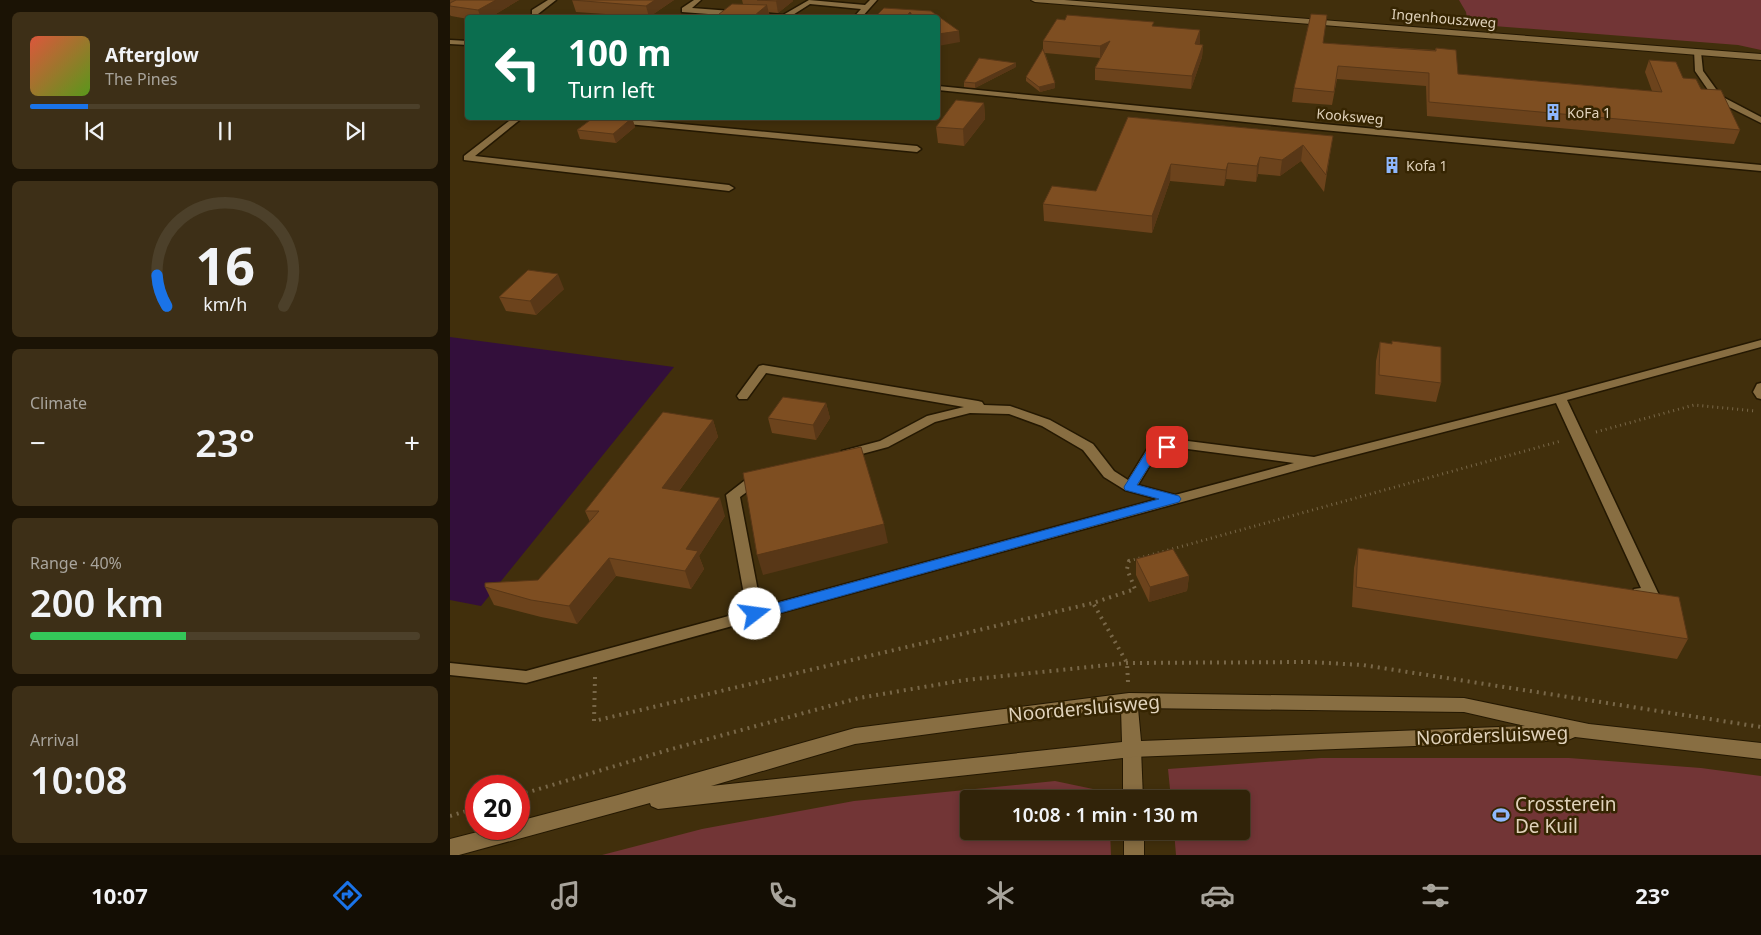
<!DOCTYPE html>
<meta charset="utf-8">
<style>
:root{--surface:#312309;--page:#3d2f17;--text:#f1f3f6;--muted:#a8a49c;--line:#4c402a;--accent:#1a73e8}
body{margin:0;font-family:"Noto Sans",sans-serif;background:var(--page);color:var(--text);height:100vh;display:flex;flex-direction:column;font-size:19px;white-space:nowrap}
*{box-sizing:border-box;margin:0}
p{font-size:16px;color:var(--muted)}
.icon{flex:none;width:28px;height:28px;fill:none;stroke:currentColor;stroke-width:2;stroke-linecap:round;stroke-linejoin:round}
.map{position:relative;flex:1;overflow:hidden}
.drawer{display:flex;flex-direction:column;gap:12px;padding:12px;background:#1b1305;width:450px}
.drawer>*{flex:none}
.top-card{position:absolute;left:15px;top:15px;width:475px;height:105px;border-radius:5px;box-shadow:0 2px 8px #0003,0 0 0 1px var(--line);background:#0b6e4f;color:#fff;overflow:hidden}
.speed{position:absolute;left:15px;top:775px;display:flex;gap:10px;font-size:25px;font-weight:700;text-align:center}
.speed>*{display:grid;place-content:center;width:65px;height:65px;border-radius:50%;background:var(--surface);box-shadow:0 2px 8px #0003,0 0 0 1px var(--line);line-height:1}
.speed .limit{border:8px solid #d22;background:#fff;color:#111}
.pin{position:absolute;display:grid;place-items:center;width:42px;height:42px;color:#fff;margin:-21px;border-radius:10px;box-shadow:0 2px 8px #0006}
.me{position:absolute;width:55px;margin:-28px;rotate:75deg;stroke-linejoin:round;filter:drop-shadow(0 0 4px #0008)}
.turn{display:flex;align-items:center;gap:18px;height:105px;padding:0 20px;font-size:22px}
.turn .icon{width:65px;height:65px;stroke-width:2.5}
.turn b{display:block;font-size:35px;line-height:42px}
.big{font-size:38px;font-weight:600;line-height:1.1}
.drawer .card{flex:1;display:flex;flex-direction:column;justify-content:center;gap:8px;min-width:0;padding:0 18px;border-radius:8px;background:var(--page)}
.drawer .dial{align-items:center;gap:0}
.dial svg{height:130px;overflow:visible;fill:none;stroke:var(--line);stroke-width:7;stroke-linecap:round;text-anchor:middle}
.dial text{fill:var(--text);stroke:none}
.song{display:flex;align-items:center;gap:15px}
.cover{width:60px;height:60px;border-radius:8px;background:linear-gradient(135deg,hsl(10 70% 55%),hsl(90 70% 35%))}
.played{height:5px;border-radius:2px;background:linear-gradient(90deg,var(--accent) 15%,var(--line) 15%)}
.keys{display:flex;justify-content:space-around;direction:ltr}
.heat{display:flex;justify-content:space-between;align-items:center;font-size:28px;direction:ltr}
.charge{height:8px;border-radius:4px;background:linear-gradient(90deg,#34c759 40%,var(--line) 0)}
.trip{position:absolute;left:510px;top:790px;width:290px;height:50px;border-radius:5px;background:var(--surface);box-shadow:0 2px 8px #0003,0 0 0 1px var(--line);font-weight:600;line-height:50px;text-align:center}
.tabs{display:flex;height:80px;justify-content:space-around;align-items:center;background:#140e04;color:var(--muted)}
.tabs .icon{width:35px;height:35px}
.tabs .on{color:var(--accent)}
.tabs b{font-size:22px;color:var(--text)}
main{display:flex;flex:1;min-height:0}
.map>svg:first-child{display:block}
.green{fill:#723536}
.water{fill:#330f3b}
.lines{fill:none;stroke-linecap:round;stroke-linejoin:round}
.service-casing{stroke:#241802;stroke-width:3}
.minor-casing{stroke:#241802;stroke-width:2}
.tertiary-casing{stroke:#241802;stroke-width:2}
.path-far1{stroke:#786748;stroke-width:3;stroke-dasharray:1 4;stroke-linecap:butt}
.path{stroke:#786748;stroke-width:4;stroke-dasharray:2 5;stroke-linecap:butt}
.service{fill:#886e42;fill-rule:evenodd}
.minor{fill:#886e42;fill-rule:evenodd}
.tertiary{fill:#886e42;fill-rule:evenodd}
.wall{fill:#6c431c}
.shaded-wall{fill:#583717}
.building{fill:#7e4e21;stroke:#583717}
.route{fill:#1a73e8;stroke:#114b97}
.labels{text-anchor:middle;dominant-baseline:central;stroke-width:5;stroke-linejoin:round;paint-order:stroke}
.far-street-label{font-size:14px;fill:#e0d2bb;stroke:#362502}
.far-poi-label{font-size:14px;fill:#e0d2bb;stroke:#362502;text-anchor:start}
.near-street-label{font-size:19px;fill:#e0d2bb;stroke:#362502}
.near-poi-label{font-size:19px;fill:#e0d2bb;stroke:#362502;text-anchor:start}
</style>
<main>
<section class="drawer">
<div class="card">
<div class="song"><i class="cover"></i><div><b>Afterglow</b><p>The Pines</p></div></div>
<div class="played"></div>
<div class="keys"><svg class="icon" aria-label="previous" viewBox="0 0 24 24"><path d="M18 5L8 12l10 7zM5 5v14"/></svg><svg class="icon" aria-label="pause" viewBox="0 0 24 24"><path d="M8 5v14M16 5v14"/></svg><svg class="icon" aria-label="next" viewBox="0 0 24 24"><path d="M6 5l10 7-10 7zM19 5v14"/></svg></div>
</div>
<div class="card dial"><svg viewBox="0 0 100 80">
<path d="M14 69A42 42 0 1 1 86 69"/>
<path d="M14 69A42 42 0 0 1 8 50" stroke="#1a73e8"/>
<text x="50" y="56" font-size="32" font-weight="700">16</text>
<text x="50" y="72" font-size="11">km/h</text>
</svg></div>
<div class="card"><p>Climate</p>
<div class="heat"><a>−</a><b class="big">23°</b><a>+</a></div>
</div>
<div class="card"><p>Range · 40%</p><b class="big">200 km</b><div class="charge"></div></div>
<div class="card"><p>Arrival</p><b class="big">10:08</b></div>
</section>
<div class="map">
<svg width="1311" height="855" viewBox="0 0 1311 855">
<rect width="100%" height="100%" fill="#412f0c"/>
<g class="green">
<polygon points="1009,0 1311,0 1311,50 1288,45 1018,24 1016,12"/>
<polygon points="871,758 1119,758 1251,768 1311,776 1311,855 726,855 724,831 791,831 791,799 721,799 718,769"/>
<polygon points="605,781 643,789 648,799 519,799 519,831 660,831 661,855 152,855 252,829 404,801"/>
</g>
<polygon class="water" points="0,337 224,367 31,606 0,600"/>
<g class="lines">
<g class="service-casing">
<g id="service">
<polygon points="98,0 106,0 88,14 82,14 82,10"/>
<polygon points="244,0 251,0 242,8 333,15 359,0 415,5 420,0 427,0 411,18 403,18 411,9 360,4 338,18 311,18 232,12 232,8"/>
<polygon points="0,40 18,41 18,45 0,44"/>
<polygon points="1244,50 1251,52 1253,71 1271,96 1311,117 1311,123 1265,100 1245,71"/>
<polygon points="488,86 862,123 1311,165 1311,171 862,129 488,90"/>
<polygon points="63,118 72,118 25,156 279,185 284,188 279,191 14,160 14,156"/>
<polygon points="143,118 168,118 467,146 471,149 467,152 147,121"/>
<path d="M1311 340V347L1117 400 1209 595 1207 599 1202 601 1184 597 1182 593 1184 589 1191 588 1106 403 866 465 76 683 0 675V663L76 671 297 611 276 495 303 474H313L315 477 313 480 290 497 311 607 708 499 675 490 654 477 633 450 592 426 559 414 520 413 485 422 438 447 397 458 392 457 391 454 392 451 430 441 477 416 514 407 316 373 297 399H289L287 396 309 366 313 365 528 401 532 402 534 405 560 406 600 420 643 444 664 471 678 480 699 446 730 440 864 457 1108 395ZM730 448 844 463 725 495 688 485 708 452Z"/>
<polygon points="1311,383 1311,399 1307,398 1303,392 1307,384"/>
</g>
</g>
<g class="minor-casing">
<g id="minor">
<polygon points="581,0 614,0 1311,54 1311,60 585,2"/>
<polygon points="682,741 688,743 691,749 693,799 673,799 673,749 676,743"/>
<rect x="674" y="831" width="20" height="24"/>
</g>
</g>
<g class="tertiary-casing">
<path id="tertiary" d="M679 693 1014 698 1139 724 1311 743V759L1125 737 1118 740 682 757 208 809 201 806 200 803 9 855H0V839L39 829H69V821L168 795 405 728ZM671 708 672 742 261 786 405 744ZM688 708 1014 712 1075 726 691 741Z"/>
</g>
<g class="path-far1">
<polyline points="1146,432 1244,405 1305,411"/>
<polyline points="679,561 1111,441"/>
</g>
<g class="path">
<polyline points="145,677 144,721 643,603"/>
<polyline points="678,682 677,663 643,603 685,589 677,569 679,561 683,560"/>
<polyline points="69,795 218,750 409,698 515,680 677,663 859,662 913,665 1311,727"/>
<polyline points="0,816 26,808"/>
</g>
<use href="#service" class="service"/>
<use href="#minor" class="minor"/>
<use href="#tertiary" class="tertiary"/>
</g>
<g class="wall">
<polygon points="0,0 69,0 39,18 18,18 18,19 1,16 0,15"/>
<polygon points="122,0 224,0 199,17 126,12"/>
<polygon points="292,0 342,0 343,1 328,13 319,12 320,18 293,4"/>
<polygon points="704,27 750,30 750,42 749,45 753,45 752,57 741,89 645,80 645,68 650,58 595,53 605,83 605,88 590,92 576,81 576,77 593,50 593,41"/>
<polygon points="873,43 985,50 986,48 1008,74 1202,91 1195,72 1199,60 1233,78 1251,89 1290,130 1284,144 977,116 976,86 887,79 882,105 842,102 844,88"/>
<polygon points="566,67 525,88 514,87 514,82"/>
<polygon points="534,103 535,119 514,146 488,143 486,127"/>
<polygon points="678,117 883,136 874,192 851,161 830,176 808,174 806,182 776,179 774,186 720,181 702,233 594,221 593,204 646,191"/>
<polygon points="143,118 196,118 194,119 182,118 185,127 166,143 130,139 127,130"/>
<polygon points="114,289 86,315 56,311 49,297"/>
<polygon points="942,341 991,383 986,402 925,394 926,361 930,342 942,344"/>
<polygon points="376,403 380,418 366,440 322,433 318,418"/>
<polygon points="263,420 268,437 229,491 275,516 249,556 254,569 241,589 166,576 127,624 91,617 44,605 35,587 88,580 140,522 135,511"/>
<polygon points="908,548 1238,639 1227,659 902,607 904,568"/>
<polygon points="686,559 739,576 737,591 699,602 686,575"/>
</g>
<g class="shaded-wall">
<polygon points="46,0 69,0 39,18 31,18 28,10"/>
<polygon points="205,0 224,0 199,17 196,6"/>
<polygon points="328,0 342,0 343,1 328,13 326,1"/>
<polygon points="317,5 320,18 304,16"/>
<polygon points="460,12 461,18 455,18"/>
<polygon points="750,30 750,42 744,56 745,44"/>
<polygon points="509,31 510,42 488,46 488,34"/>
<polygon points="660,41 650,58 650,46"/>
<polygon points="753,45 752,57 741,89 742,76"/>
<polygon points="566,63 566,67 525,88 525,83"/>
<polygon points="605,83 605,88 590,92 589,87"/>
<polygon points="534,103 535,119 514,146 513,129"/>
<polygon points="182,118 185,127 166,143 163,134"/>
<polygon points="853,145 851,161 830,176 832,160"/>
<polygon points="810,157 808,174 806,182 807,166"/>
<polygon points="778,163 776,179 774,186 776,170"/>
<polygon points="721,164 720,181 702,233 702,216"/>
<polygon points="108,274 114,289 86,315 80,301"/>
<polygon points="376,403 380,418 366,440 363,425"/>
<polygon points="263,420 268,437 218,506 212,488"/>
<polygon points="270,498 275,516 249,556 254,569 241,589 235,571 236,549"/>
<polygon points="434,524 438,543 313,575 307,555"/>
<polygon points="159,558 166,576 127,624 119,606"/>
<polygon points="739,576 737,591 699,602 700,587"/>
</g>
<g class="building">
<polygon points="6,0 46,0 28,10 0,6 0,3"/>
<polygon points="122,0 205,0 196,6"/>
<polygon points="307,0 328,0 326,1"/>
<polygon points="282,4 317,5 304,16 319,18 264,18"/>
<polygon points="434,8 481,11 509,31 488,34 488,18 464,18 460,12 455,18 424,18"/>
<polygon points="861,14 877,15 873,43 986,51 986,48 1006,50 1008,74 1212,92 1199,60 1226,62 1233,78 1246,79 1251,89 1271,90 1290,130 979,102 979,73 888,66 884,92 844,88"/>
<polygon points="617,15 704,22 702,26 750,30 745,44 753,45 742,76 645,68 660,41 650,46 593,41 607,19 615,20"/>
<polygon points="593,49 605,83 589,87 576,77"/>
<polygon points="529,58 566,63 525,83 514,82"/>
<polygon points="506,100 534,103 513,129 486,127"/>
<polygon points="678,117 883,136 876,175 853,145 832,160 810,157 807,166 778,163 776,170 721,164 702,216 593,204 602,186 646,191"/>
<polygon points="143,118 182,118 163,134 127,130"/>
<polygon points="78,270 108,274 80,301 49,297"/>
<polygon points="942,341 991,347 991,383 929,375 930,342 942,344"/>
<polygon points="333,397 376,403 363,425 318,418"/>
<polygon points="213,412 263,420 212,488 270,498 236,549 248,551 235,571 159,558 119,606 81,600 35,587 35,583 88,580 149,511 135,511"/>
<polygon points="411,447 434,524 307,555 293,473"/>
<polygon points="908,548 1229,597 1238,639 906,587"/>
<polygon points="723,549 739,576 700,587 686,559"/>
</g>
<polygon class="route" points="717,443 721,444 723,447 721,449 708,452 687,485 729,496 731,499 729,502 305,620 300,618 298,614 300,611 305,609 709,499 675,490 674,487 700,446"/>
<defs>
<g id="building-bare" transform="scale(1.35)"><path d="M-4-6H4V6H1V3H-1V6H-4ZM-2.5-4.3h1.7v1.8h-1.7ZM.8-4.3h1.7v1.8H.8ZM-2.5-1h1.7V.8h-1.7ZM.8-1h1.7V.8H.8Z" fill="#8fb8fd" stroke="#362502" stroke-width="2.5" paint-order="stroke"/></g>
<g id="stadium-bare" transform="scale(1.35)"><path d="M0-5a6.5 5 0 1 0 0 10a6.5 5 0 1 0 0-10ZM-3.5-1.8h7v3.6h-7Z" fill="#8fb8fd" stroke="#362502" stroke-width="2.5" paint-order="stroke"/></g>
</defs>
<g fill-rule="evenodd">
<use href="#building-bare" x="1103" y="112"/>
<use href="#building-bare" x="942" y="165"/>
<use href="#stadium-bare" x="1051" y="815"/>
</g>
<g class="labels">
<g class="far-street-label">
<text transform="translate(994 18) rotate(5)">Ingenhouszweg</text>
<text transform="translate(900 116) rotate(5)">Kooksweg</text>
</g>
<g class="far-poi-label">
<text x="1117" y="112">KoFa 1</text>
<text x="956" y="165">Kofa 1</text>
</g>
<g class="near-street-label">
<text transform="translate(634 708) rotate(-5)">Noordersluisweg</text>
<text transform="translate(1042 735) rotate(-2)">Noordersluisweg</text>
</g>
<g class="near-poi-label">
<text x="1065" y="804">Crossterein<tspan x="1065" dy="22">De Kuil</tspan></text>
</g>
</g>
</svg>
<div class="speed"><div class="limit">20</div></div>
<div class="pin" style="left:717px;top:447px;background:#d93025"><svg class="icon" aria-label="arrive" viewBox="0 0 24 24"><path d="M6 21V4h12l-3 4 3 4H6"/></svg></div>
<svg class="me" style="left:305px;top:614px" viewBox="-20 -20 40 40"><circle r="19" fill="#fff"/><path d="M0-13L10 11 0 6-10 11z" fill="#1a73e8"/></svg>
<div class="trip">10:08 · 1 min · 130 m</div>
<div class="top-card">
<div class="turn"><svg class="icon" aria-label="left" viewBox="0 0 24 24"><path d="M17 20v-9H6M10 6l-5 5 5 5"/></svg><div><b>100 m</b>Turn left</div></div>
</div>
</div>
</main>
<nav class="tabs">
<b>10:07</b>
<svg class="icon on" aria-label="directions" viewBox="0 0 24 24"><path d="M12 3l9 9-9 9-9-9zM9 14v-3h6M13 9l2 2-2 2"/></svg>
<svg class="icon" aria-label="music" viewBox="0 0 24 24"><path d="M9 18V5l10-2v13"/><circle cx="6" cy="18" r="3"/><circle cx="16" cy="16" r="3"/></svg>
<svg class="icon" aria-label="phone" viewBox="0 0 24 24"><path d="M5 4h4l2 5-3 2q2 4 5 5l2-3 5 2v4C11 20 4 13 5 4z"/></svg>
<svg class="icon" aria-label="climate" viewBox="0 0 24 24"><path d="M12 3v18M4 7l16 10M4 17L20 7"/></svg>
<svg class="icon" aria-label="car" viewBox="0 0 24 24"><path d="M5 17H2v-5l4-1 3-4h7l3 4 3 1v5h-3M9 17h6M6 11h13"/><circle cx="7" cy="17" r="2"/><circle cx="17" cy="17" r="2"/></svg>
<svg class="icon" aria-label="filters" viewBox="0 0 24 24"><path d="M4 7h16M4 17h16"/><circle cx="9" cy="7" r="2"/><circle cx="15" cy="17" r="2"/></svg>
<b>23°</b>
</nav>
